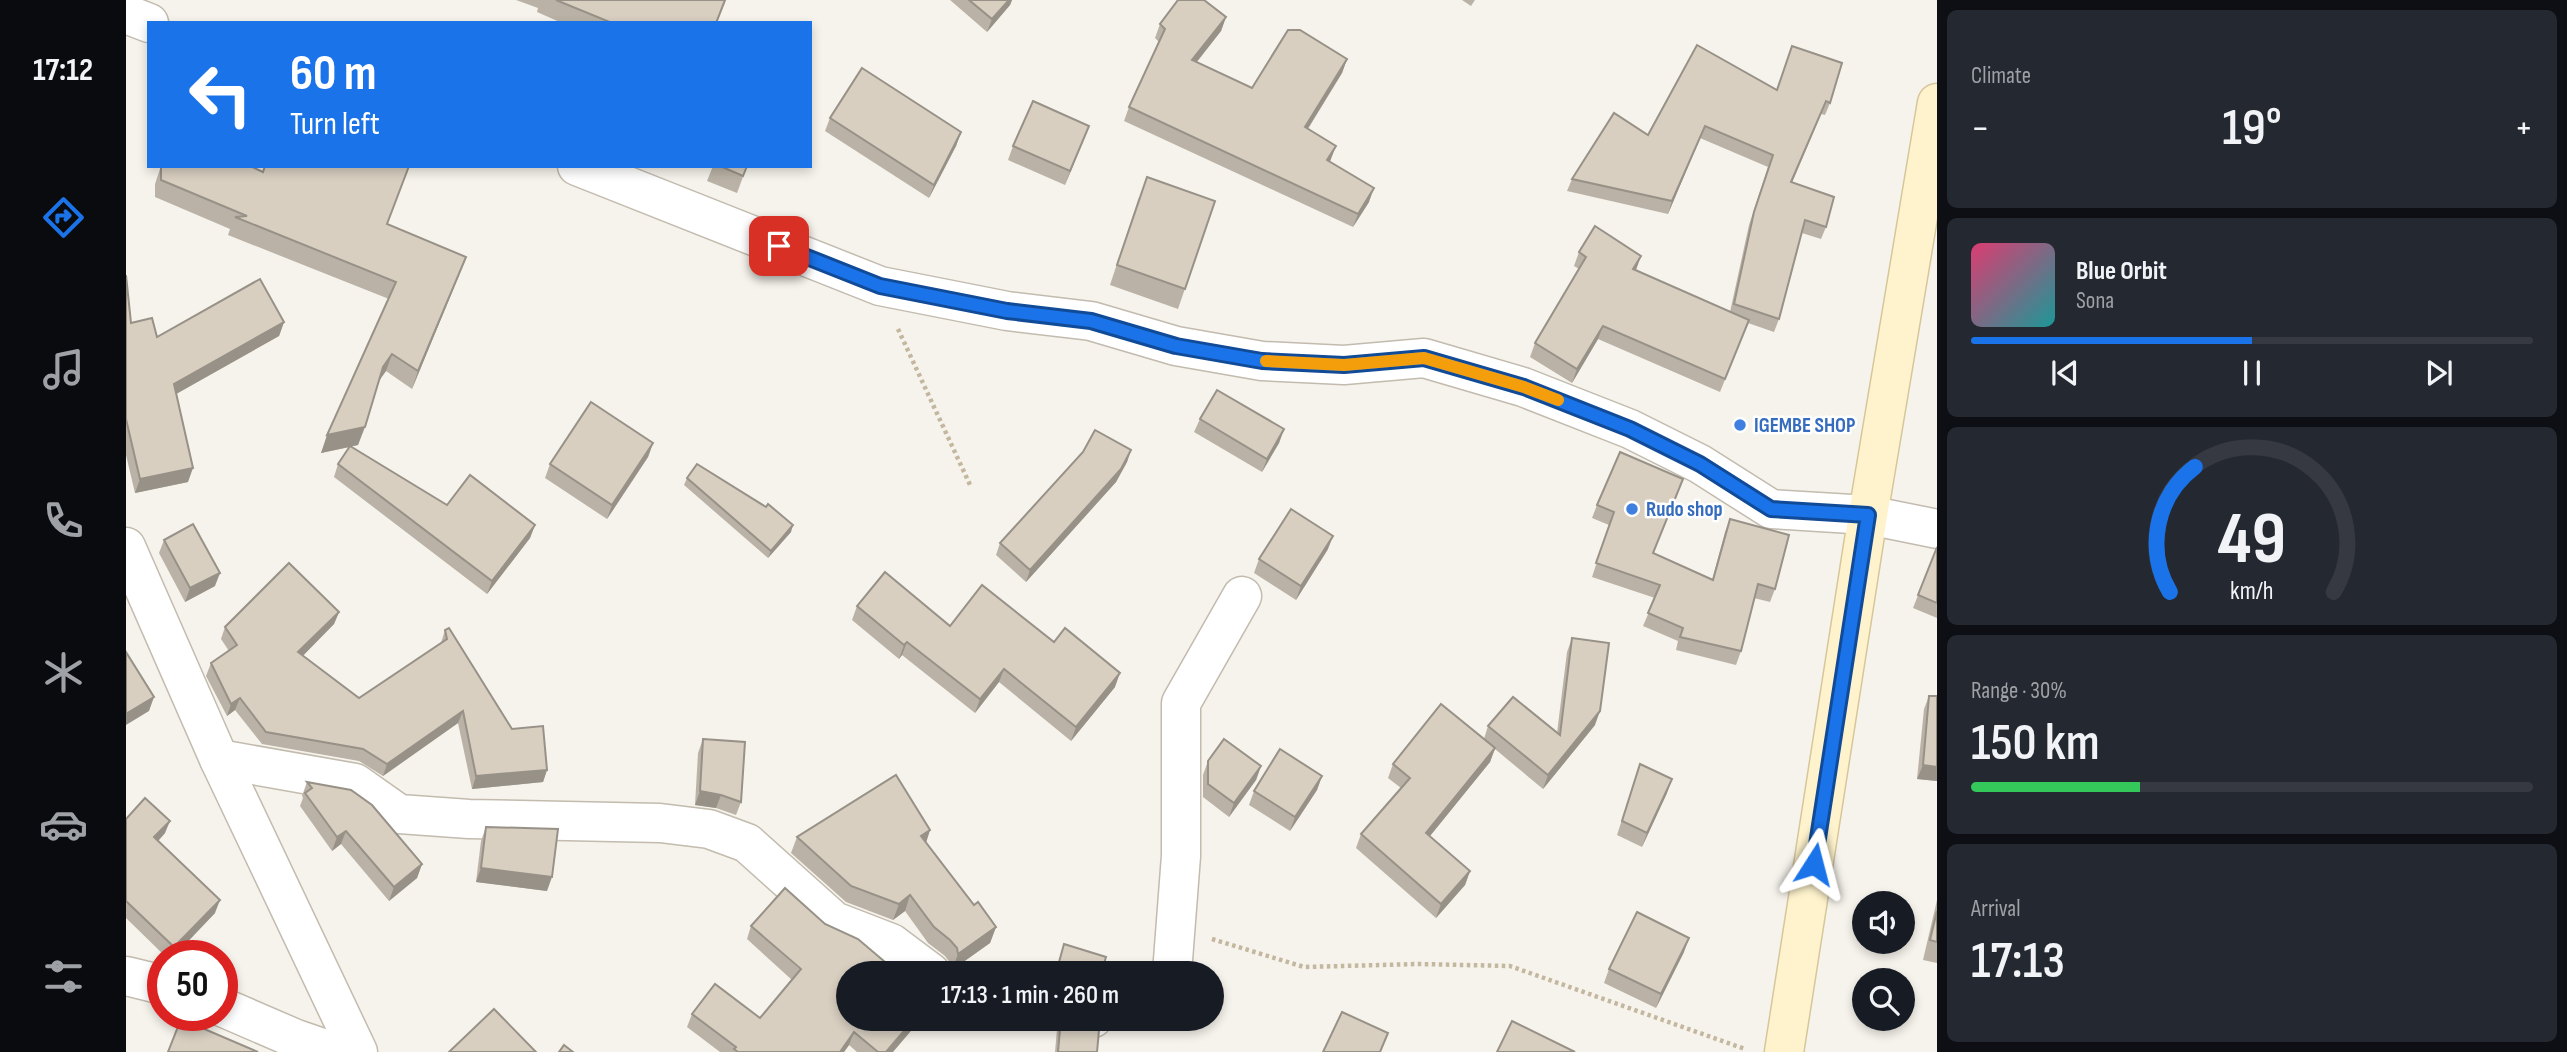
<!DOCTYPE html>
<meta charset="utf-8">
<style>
:root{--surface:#171b24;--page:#242831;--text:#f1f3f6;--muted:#9ea1a6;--line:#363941;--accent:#1a73e8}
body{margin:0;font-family:"Sofia Sans Condensed",sans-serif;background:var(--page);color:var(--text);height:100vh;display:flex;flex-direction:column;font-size:26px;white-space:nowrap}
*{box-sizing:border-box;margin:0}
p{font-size:23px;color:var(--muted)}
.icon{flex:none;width:38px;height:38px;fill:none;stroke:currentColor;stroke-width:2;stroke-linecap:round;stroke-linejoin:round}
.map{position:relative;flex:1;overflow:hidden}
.details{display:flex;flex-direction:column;gap:10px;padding:10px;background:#0d0f14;width:630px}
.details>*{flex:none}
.banner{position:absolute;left:21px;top:21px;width:665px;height:147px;border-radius:0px;box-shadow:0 4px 10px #0003;background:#1a73e8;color:#fff;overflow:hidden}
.fabs{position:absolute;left:1726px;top:891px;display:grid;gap:14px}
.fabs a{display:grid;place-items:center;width:63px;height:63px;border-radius:50%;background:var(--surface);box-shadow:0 4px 10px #0003;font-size:35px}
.speed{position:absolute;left:21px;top:940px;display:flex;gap:14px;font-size:35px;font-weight:700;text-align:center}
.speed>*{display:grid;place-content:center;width:91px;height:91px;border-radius:50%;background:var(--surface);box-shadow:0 4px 10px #0003;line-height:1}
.speed .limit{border:10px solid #d22;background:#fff;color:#111}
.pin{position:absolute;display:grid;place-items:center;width:60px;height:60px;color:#fff;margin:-30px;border-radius:14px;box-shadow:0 4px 10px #0006}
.me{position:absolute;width:77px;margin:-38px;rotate:9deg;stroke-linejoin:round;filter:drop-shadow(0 0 5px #0008)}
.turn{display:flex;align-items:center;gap:24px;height:147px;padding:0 28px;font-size:32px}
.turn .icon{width:91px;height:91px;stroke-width:2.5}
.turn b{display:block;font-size:49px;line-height:60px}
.big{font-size:52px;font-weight:600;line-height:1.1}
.details .widget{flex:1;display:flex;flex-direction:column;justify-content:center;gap:10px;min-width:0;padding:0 24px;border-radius:10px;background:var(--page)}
.details .dial{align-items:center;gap:0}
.dial svg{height:182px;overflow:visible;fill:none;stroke:var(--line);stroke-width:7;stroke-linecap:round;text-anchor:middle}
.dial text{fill:var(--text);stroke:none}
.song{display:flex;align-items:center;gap:21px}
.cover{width:84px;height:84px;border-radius:10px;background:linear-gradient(135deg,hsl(340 70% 55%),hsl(180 70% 35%))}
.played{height:7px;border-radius:4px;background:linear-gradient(90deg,var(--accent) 50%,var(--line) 50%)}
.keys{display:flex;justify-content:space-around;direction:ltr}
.heat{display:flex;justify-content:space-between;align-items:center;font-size:38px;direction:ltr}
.charge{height:10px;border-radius:5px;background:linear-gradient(90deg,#34c759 30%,var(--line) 0)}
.trip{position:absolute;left:710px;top:961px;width:388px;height:70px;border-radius:35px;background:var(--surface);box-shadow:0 4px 10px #0003;font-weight:600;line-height:70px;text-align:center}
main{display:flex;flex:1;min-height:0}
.tabs{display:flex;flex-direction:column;width:126px;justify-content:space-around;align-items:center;background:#090b0e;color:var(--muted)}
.tabs .icon{width:49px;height:49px}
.tabs .active{color:var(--accent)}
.tabs b{font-size:32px;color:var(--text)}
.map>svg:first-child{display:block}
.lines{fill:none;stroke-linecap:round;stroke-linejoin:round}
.street-casing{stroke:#c2bbae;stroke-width:41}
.secondary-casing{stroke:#d6c79b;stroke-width:41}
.path{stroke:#c4b79f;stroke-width:4.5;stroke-dasharray:3.5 3.5;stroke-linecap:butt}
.street{stroke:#fff;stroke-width:38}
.secondary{stroke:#fff3cd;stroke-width:38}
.wall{fill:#bab2a6}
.shaded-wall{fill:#979187}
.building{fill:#d8cfc1;stroke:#979187;stroke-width:2}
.route-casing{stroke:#114b97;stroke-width:18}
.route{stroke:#1a73e8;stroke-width:12}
.slow{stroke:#f59e0b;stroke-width:12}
.shop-dot{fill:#3f7fe0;stroke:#fff;stroke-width:2.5}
.labels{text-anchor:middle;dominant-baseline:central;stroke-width:5;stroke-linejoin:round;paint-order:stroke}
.shop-label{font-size:21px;font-weight:bold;fill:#366cbe;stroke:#fff;text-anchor:start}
</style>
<main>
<nav class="tabs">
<b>17:12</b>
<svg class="icon active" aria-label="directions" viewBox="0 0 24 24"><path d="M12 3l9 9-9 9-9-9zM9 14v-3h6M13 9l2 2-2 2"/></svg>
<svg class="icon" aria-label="music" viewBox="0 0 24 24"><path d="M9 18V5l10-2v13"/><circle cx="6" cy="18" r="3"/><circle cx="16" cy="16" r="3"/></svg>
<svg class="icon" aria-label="phone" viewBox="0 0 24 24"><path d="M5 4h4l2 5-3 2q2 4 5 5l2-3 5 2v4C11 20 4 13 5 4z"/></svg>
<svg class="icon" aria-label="climate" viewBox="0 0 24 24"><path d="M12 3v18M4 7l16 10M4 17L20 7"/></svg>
<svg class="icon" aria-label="car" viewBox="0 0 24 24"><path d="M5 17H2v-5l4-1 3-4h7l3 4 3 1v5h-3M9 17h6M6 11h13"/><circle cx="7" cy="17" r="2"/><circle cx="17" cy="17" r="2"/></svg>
<svg class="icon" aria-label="filters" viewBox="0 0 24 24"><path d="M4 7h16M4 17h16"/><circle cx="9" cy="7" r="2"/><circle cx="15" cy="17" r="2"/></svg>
</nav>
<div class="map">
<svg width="1811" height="1052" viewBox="0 0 1811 1052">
<rect width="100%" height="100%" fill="#f6f3ec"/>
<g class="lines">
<g class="street-casing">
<g id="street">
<polyline points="0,14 23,23"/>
<polyline points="451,166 754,286 881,311 965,321 1050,346 1136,361 1218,365 1298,358 1397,387 1504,429 1574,464 1645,509 1742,515 1811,529"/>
<polyline points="0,547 93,759 232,1052"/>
<polyline points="93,759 229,783 273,814 343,819 534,823 583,829 621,843 708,921 765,943 805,973"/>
<polyline points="1046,973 1055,856 1055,703 1116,596"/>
<polyline points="0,976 37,985"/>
<polyline points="96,1007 170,1039 208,1052"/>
<polyline points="956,1018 967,1018"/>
</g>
</g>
<g class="secondary-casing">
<polyline id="secondary" points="1658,1052 1742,515 1811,103"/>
</g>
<g class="path">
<polyline points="772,329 845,487"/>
<polyline points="1086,939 1178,967 1293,964 1384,966 1619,1049"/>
</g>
<use href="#street" class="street"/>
<use href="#secondary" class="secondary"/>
</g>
<g class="wall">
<polygon points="390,0 600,0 591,23 436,23 411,12 412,8"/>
<polygon points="824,0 886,0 884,5 861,32"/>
<polygon points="1336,0 1349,0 1345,6"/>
<polygon points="1100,17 1095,31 1071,62 1126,88 1221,59 1216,73 1182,129 1205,159 1204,162 1243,202 1227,227 998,121 1003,107 1033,42 1029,38 1034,24"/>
<polygon points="1651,90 1704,103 1699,115 1695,114 1666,183 1700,227 1695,239 1676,233 1653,319 1648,332 1622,323 1594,392 1472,339 1446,383 1404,357 1409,343 1453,269 1448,266 1453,252 1510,271 1604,312 1623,225 1642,167 1574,138 1542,214 1441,191 1446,179 1522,135"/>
<polygon points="704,118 835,132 830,146 803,198 699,131"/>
<polygon points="958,139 939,185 882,160 887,146"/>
<polygon points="35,166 261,224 333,275 286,389 260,371 252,382 232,445 225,446 321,505 409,525 404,538 361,594 208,477 212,464 224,447 195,453 263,299 102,235 104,229 29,197 29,184"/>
<polygon points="587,166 621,166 611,193 581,181"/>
<polygon points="1013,197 1089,201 1052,309 984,285"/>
<polygon points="0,275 5,323 31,337 158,322 153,336 50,394 62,482 9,493 0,455"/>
<polygon points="1074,419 1158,429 1153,443 1136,472 1068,432"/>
<polygon points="527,443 522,457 481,519 419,478 424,464"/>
<polygon points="1005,450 1001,462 990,482 900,582 870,555 874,543"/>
<polygon points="561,478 665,532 642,558 558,485"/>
<polygon points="1552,493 1527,553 1586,580 1599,532 1604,519 1649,589 1644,602 1628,598 1615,651 1610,665 1550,650 1552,641 1517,626 1529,598 1466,577 1483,525 1466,518 1471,505"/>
<polygon points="38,540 89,586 59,602 33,553"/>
<polygon points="1811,547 1811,618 1787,608"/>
<polygon points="1202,549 1170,600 1128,573 1133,559"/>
<polygon points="731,606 824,626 928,642 989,687 945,741 873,682 849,713 776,655 773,659 726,620"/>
<polygon points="213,612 208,624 176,656 233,698 315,643 319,630 386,729 421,770 417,782 346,789 332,723 257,776 233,761 136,744 109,710 101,716 80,676 85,663 103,651 95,639 99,627"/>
<polygon points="1446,638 1469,725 1417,789 1369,749 1364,762 1304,836 1344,871 1339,885 1310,918 1230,848 1235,834 1275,788 1262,778 1267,764 1358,739 1362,726 1431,733 1441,652"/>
<polygon points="1803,696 1811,781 1791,779 1798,709"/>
<polygon points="577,739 615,802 610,815 590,808 569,805 572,753"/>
<polygon points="1082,761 1135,766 1130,780 1103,817 1077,797 1077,775"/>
<polygon points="1514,764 1541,793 1516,847 1491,835"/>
<polygon points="1196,776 1191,790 1164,831 1123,805 1128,791"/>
<polygon points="181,782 296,864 291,878 263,901 215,844 206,851 174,806 177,798 176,796"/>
<polygon points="0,819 39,833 32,841 89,913 48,956 39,956 0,918"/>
<polygon points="360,827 421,891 350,882 355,841"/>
<polygon points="804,830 800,842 848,905 870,927 864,943 826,970 825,964 819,956 802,943 779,911 767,920 720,902 665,853 671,837"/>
<polygon points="1811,900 1811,963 1797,960"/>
<polygon points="625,926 767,1052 731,1052 723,1045 718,1052 594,1052 561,1027 566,1014 634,1018 666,980 621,939"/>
<polygon points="1558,952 1530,1008 1478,983 1483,969"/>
<polygon points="932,1018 943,1018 971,1052 929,1052"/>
</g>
<g class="shaded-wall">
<polygon points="883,0 886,0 884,5 861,32 866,19"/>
<polygon points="1100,17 1095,31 1061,74 1066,60"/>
<polygon points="1221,59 1216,73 1174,141 1179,127"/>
<polygon points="963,126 958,139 939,185 944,171"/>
<polygon points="1579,126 1574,138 1542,214 1546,201"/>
<polygon points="835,132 830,146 803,198 808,185"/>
<polygon points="1210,146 1205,159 1196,174 1201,160"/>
<polygon points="1248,188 1243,202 1227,227 1232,214"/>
<polygon points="1515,256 1510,270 1502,283 1507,269"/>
<polygon points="340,257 333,275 286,389 292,371"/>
<polygon points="158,322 153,336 43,398 48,384"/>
<polygon points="1477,326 1472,339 1446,383 1451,369"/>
<polygon points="266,354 260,371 250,385 257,367"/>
<polygon points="239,427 232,445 195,453 201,435"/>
<polygon points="1158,429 1153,443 1136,472 1141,459"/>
<polygon points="527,443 522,457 481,519 486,505"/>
<polygon points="1005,450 1001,462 990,482 900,582 904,570"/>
<polygon points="67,468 62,482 9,493 14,479"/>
<polygon points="409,525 404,538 361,594 366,581"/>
<polygon points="667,525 665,532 642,558 645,551"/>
<polygon points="1207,536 1202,549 1170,600 1175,586"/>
<polygon points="94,573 89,586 59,602 64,588"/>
<polygon points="213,612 208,624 168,665 172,652"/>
<polygon points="781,642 776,655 773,659 778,645"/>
<polygon points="878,669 873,682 849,713 854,699"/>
<polygon points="994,673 989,687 945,741 950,727"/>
<polygon points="28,697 23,711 0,725 0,714"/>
<polygon points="114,698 109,710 101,716 105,704"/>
<polygon points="337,711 332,723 257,776 261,764"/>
<polygon points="1474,711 1469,725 1417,789 1422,775"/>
<polygon points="1369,748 1364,762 1295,847 1300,833"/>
<polygon points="1797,765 1811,767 1811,781 1791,779"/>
<polygon points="1135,766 1130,780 1103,817 1108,803"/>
<polygon points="421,770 417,782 346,789 350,776"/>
<polygon points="1196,776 1191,790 1164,831 1169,817"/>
<polygon points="1546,779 1541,793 1516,847 1521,833"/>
<polygon points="574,791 595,795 590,808 569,805"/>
<polygon points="44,821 39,833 24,850 28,837"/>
<polygon points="804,830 799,846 795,836"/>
<polygon points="220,831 215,844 206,851 211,837"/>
<polygon points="296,864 291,878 263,901 268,887"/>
<polygon points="355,868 426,877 421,891 350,882"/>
<polygon points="1344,871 1339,885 1310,918 1315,904"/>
<polygon points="784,895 779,911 767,920 773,904"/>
<polygon points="94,900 89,913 48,956 45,956 48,947"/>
<polygon points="870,927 864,943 826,970 832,954"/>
<polygon points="1563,938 1558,952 1530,1008 1535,994"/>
<polygon points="789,1018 796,1018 767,1052 760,1052"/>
<polygon points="728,1032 723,1045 718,1052 714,1052"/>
</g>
<g class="building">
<polygon points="430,0 599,0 590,23 486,23"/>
<polygon points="843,0 883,0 866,19"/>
<polygon points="1052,0 1078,0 1100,17 1066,60 1126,88 1162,30 1174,30 1221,59 1179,127 1210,146 1201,160 1248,188 1232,214 1003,107 1039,29 1034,24"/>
<polygon points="1571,45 1651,90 1666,46 1716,63 1704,103 1700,101 1665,182 1708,197 1700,227 1679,220 1653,319 1608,304 1628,212 1647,155 1579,126 1546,201 1446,179 1488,113 1522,135"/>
<polygon points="736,68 835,132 808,185 704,118"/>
<polygon points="907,101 963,126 944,171 887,146"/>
<polygon points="35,166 124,166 137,172 139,166 283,166 261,224 340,257 292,371 266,354 257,367 239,427 201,435 270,282 109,217 121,216 35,180"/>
<polygon points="594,166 621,166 617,176"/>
<polygon points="1021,177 1089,201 1059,289 991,265"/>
<polygon points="1469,226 1515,256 1507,269 1623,320 1599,379 1477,326 1451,369 1409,343 1460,257 1453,252"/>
<polygon points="0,275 5,323 26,318 31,337 134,279 158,322 48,384 67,468 14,479 0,419"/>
<polygon points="1091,390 1158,429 1141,459 1074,419"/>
<polygon points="465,402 527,443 486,505 424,464"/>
<polygon points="969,430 1005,450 995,469 904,570 874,543 957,452"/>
<polygon points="224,446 321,505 344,475 409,525 366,581 212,464"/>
<polygon points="1494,452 1557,479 1527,553 1587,580 1604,519 1663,535 1649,589 1632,584 1615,651 1554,637 1557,628 1522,613 1534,585 1470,563 1488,512 1471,505"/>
<polygon points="571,464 640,507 642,504 667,525 645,551 561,478"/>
<polygon points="1165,509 1207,536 1175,586 1133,559"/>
<polygon points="67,524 94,573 64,588 38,540"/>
<polygon points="1811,547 1811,603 1792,595"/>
<polygon points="163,563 213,612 172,652 233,698 321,639 319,630 323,628 386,729 417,726 421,770 350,776 337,711 261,764 237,749 140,732 114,698 105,704 85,663 111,645 99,627"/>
<polygon points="759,572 824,626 856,585 928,642 939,628 994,673 950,727 878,669 854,699 781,642 778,645 731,606"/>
<polygon points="1446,638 1483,643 1474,711 1422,775 1362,726 1387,697 1434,735"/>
<polygon points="0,652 28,697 0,714"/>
<polygon points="1803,696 1811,696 1811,767 1797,765"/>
<polygon points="1315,704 1369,748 1300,833 1344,871 1315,904 1235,834 1284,778 1267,764"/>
<polygon points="577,739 619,742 615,802 595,795 574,791"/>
<polygon points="1098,739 1135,766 1108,803 1082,784 1082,761"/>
<polygon points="1154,749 1196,776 1169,817 1128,791"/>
<polygon points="1514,764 1546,779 1521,833 1496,821"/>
<polygon points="770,775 804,830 795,836 848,905 852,902 870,927 832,954 831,948 824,940 808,927 784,895 773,904 725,886 671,837"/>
<polygon points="181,782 225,790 246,805 296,864 268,887 220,831 211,837 179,793 186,788"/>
<polygon points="19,798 44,821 28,837 94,900 48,947 0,901 0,819"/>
<polygon points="360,827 432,829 426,877 355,868"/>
<polygon points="659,888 699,924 732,939 772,973 723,973 723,1018 789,1018 760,1052 752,1052 728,1032 714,1052 612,1052 608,1049 610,1047 566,1014 589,984 634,1018 675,969 625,926"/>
<polygon points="1811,911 1811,942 1804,940"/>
<polygon points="1511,912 1563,938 1535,994 1483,969"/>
<polygon points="938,944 980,957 975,973 930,973"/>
<polygon points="368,1009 410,1052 323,1052"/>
<polygon points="1216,1012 1262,1033 1254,1052 1197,1052"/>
<polygon points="935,1018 943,1018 949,1025 973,1030 971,1052 932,1052"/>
<polygon points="55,1019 132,1052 42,1052"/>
<polygon points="1386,1021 1449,1052 1371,1052"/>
<polygon points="438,1045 447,1052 433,1052"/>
</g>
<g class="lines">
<g class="route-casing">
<polyline id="route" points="653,246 754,286 881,311 965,321 1050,346 1136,361 1218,365 1298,358 1398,387 1504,429 1574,464 1645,509 1742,515 1688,864"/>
</g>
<use href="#route" class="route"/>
<polyline class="slow" points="1140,361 1218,365 1298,358 1398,387 1432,400"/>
</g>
<g class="shop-dot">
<circle cx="1614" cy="425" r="7"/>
<circle cx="1506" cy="509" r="7"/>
</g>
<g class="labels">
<g class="shop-label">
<text x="1628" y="425">IGEMBE SHOP</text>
<text x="1520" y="509">Rudo shop</text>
</g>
</g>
</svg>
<div class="fabs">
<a><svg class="icon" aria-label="sound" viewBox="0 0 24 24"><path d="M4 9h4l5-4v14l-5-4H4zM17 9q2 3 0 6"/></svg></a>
<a><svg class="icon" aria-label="search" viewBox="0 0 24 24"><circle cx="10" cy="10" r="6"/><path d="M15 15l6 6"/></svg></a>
</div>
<div class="speed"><div class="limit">50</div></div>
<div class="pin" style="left:653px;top:246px;background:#d93025"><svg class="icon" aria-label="arrive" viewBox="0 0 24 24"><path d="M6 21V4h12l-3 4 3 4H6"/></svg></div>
<svg class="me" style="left:1688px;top:864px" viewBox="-20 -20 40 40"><path d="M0-17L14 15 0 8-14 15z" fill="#1a73e8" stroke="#fff" stroke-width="4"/></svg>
<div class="trip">17:13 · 1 min · 260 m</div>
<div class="banner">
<div class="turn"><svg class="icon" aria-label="left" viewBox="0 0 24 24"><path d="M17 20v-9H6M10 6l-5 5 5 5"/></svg><div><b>60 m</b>Turn left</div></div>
</div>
</div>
<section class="details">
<div class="widget"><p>Climate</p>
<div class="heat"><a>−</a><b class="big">19°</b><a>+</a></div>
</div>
<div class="widget">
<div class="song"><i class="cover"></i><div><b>Blue Orbit</b><p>Sona</p></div></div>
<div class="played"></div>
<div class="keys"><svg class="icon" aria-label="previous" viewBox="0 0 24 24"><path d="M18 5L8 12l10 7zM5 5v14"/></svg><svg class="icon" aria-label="pause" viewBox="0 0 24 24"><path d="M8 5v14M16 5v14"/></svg><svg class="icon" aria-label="next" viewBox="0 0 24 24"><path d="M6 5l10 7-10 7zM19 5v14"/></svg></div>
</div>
<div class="widget dial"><svg viewBox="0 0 100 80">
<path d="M14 69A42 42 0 1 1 86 69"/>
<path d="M14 69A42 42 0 0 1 25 14" stroke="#1a73e8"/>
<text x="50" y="56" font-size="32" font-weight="700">49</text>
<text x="50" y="72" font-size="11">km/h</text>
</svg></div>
<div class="widget"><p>Range · 30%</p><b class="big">150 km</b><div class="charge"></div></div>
<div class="widget"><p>Arrival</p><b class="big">17:13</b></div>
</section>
</main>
